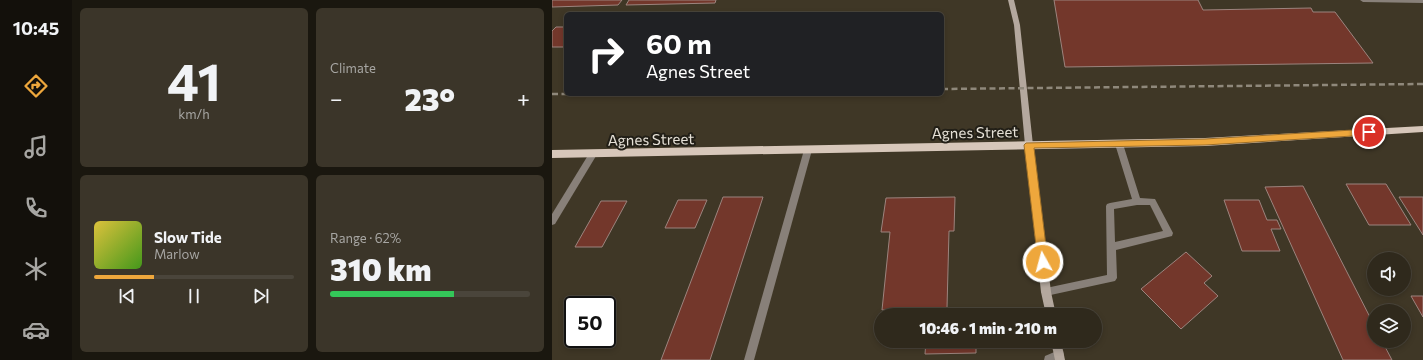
<!DOCTYPE html>
<meta charset="utf-8">
<style>
:root{--surface:#2f291c;--page:#3b3529;--text:#f1f3f6;--muted:#a7a6a3;--line:#4a453b;--accent:#eea73c}
body{margin:0;font-family:Commissioner,sans-serif;background:var(--page);color:var(--text);height:100vh;display:flex;flex-direction:column;font-size:15px;white-space:nowrap}
*{box-sizing:border-box;margin:0}
p{font-size:13px;color:var(--muted)}
.icon{flex:none;width:22px;height:22px;fill:none;stroke:currentColor;stroke-width:2;stroke-linecap:round;stroke-linejoin:round}
.map{position:relative;flex:1;overflow:hidden}
.side{display:flex;flex-direction:column;gap:8px;padding:8px;background:#1a170f;width:480px}
.side>*{flex:none}
.guide{position:absolute;left:12px;top:12px;width:380px;height:84px;border-radius:6px;box-shadow:0 2px 6px #0003,0 0 0 1px var(--line);background:#202124;color:#fff;overflow:hidden}
.tools{position:absolute;left:815px;top:252px;display:grid;gap:8px}
.tools a{display:grid;place-items:center;width:44px;height:44px;border-radius:50%;background:var(--surface);box-shadow:0 2px 6px #0003,0 0 0 1px var(--line);font-size:20px}
.speed{position:absolute;left:12px;top:296px;display:flex;gap:8px;font-size:20px;font-weight:700;text-align:center}
.speed>*{display:grid;place-content:center;width:52px;height:52px;border-radius:50%;background:var(--surface);box-shadow:0 2px 6px #0003,0 0 0 1px var(--line);line-height:1}
.speed .limit{border:2px solid #111;border-radius:6px;background:#fff;color:#111}
.pin{position:absolute;display:grid;place-items:center;width:34px;height:34px;color:#fff;margin:-17px;border:2px solid #fff;border-radius:50%;box-shadow:0 1px 4px #0007}
.me{position:absolute;width:44px;margin:-22px;rotate:353deg;stroke-linejoin:round;filter:drop-shadow(0 0 3px #0008)}
.turn{display:flex;align-items:center;gap:14px;height:84px;padding:0 16px;font-size:18px}
.turn .icon{width:52px;height:52px;stroke-width:2.5}
.turn b{display:block;font-size:28px;line-height:34px}
.big{font-size:30px;font-weight:800;line-height:1.1}
.side .widget{flex:1;display:flex;flex-direction:column;justify-content:center;gap:6px;min-width:0;padding:0 14px;border-radius:6px;background:var(--page)}
.side .dial{align-items:center;gap:0}
.dial b{font-size:52px;line-height:1}
.song{display:flex;align-items:center;gap:12px}
.cover{width:48px;height:48px;border-radius:6px;background:linear-gradient(135deg,hsl(50 70% 55%),hsl(100 70% 35%))}
.played{height:4px;border-radius:2px;background:linear-gradient(90deg,var(--accent) 30%,var(--line) 30%)}
.keys{display:flex;justify-content:space-around;direction:ltr}
.heat{display:flex;justify-content:space-between;align-items:center;font-size:22px;direction:ltr}
.charge{height:6px;border-radius:3px;background:linear-gradient(90deg,#34c759 62%,var(--line) 0)}
.side .tiles{flex:1;display:grid;gap:8px;grid-template-columns:repeat(2,1fr)}
.trip{position:absolute;left:322px;top:308px;width:228px;height:40px;border-radius:20px;background:var(--surface);box-shadow:0 2px 6px #0003,0 0 0 1px var(--line);font-weight:800;line-height:40px;text-align:center}
main{display:flex;flex:1;min-height:0}
.tabs{display:flex;flex-direction:column;width:72px;justify-content:space-around;align-items:center;background:#13100b;color:var(--muted)}
.tabs .icon{width:28px;height:28px}
.tabs .current{color:var(--accent)}
.tabs b{font-size:18px;color:var(--text)}
.map>svg:first-child{display:block}
.building{fill:#73372b;stroke:#9c847e}
.lines{fill:none;stroke-linecap:round;stroke-linejoin:round}
.service{fill:#888079;fill-rule:evenodd}
.minor{fill:#888079;fill-rule:evenodd}
.secondary{fill:#b4a89e;fill-rule:evenodd}
.primary{fill:#d7c7ba;fill-rule:evenodd}
.rail{stroke:#8f887b;stroke-width:2.5;stroke-dasharray:6 3.5;stroke-linecap:butt}
.route{fill:#eea73c;stroke:#9b6d27}
.labels{text-anchor:middle;dominant-baseline:central;stroke-width:4;stroke-linejoin:round;paint-order:stroke}
.street-label{font-size:15px;fill:#e5e0d6;stroke:#221f17}
</style>
<main>
<nav class="tabs">
<b>10:45</b>
<svg class="icon current" aria-label="directions" viewBox="0 0 24 24"><path d="M12 3l9 9-9 9-9-9zM9 14v-3h6M13 9l2 2-2 2"/></svg>
<svg class="icon" aria-label="music" viewBox="0 0 24 24"><path d="M9 18V5l10-2v13"/><circle cx="6" cy="18" r="3"/><circle cx="16" cy="16" r="3"/></svg>
<svg class="icon" aria-label="phone" viewBox="0 0 24 24"><path d="M5 4h4l2 5-3 2q2 4 5 5l2-3 5 2v4C11 20 4 13 5 4z"/></svg>
<svg class="icon" aria-label="climate" viewBox="0 0 24 24"><path d="M12 3v18M4 7l16 10M4 17L20 7"/></svg>
<svg class="icon" aria-label="car" viewBox="0 0 24 24"><path d="M5 17H2v-5l4-1 3-4h7l3 4 3 1v5h-3M9 17h6M6 11h13"/><circle cx="7" cy="17" r="2"/><circle cx="17" cy="17" r="2"/></svg>
</nav>
<section class="side">
<div class="tiles">
<div class="widget dial"><b>41</b><p>km/h</p></div>
<div class="widget"><p>Climate</p>
<div class="heat"><a>−</a><b class="big">23°</b><a>+</a></div>
</div>
<div class="widget">
<div class="song"><i class="cover"></i><div><b>Slow Tide</b><p>Marlow</p></div></div>
<div class="played"></div>
<div class="keys"><svg class="icon" aria-label="previous" viewBox="0 0 24 24"><path d="M18 5L8 12l10 7zM5 5v14"/></svg><svg class="icon" aria-label="pause" viewBox="0 0 24 24"><path d="M8 5v14M16 5v14"/></svg><svg class="icon" aria-label="next" viewBox="0 0 24 24"><path d="M6 5l10 7-10 7zM19 5v14"/></svg></div>
</div>
<div class="widget"><p>Range · 62%</p><b class="big">310 km</b><div class="charge"></div></div>
</div>
</section>
<div class="map">
<svg width="871" height="360" viewBox="0 0 871 360">
<rect width="100%" height="100%" fill="#3f3726"/>
<g class="building">
<polygon points="0,0 70,0 66,5 0,7"/>
<polygon points="77,0 164,0 163,3 74,5"/>
<polygon points="502,0 646,0 651,10 759,8 761,12 783,12 821,63 513,67"/>
<polygon points="4,27 14,27 14,47 0,47 0,31"/>
<polygon points="794,184 834,184 859,225 817,225"/>
<polygon points="751,186 822,325 822,341 830,341 840,360 791,360 713,187"/>
<polygon points="171,197 211,197 158,360 109,360"/>
<polygon points="403,197 402,231 397,231 395,308 330,310 338,232 329,232 334,198"/>
<polygon points="847,197 871,197 871,235"/>
<polygon points="126,200 155,200 143,228 113,228"/>
<polygon points="672,200 707,200 715,220 725,220 729,229 719,229 728,251 690,251"/>
<polygon points="49,201 75,201 50,247 23,247"/>
<polygon points="634,252 660,276 652,283 666,296 629,329 589,289"/>
<polygon points="859,296 871,296 871,317"/>
<polygon points="374,341 424,341 424,353 373,354"/>
</g>
<g class="lines">
<g class="service">
<path d="M567 141 571 144 588 198 603 199 621 233 620 236 564 250 565 278 563 281 494 296 491 295 489 292 491 289 494 288 555 275 554 206 555 204 558 203 580 199 563 144ZM585 205H598L611 231 563 242 562 209Z"/>
<polygon points="256,147 260,150 202,360 192,360 252,150"/>
<polygon points="507,350 511,351 512,355 511,359 508,360 492,360 493,356"/>
</g>
<g class="minor">
<polygon points="808,0 871,0 871,3 811,2"/>
<polygon points="41,151 45,154 44,156 3,224 0,225 0,214 38,152"/>
</g>
<g class="secondary">
<polygon points="456,0 462,0 468,25 481,145 499,292 504,315 494,315 489,292 473,145 462,25"/>
<polygon points="499,341 509,341 513,360 503,360"/>
</g>
<polygon class="primary" points="871,126 871,132 653,146 0,158 0,150 653,138"/>
<g class="rail">
<polyline points="390,89 871,84"/>
<polyline points="0,94 14,94"/>
</g>
</g>
<polygon class="route" points="817,129 821,132 817,135 653,145 482,148 496,262 494,266 491,267 487,266 486,262 472,145 474,143 653,139"/>
<g class="labels">
<g class="street-label">
<text transform="translate(423 132) rotate(-1)">Agnes Street</text>
<text transform="translate(99 139) rotate(-1)">Agnes Street</text>
</g>
</g>
</svg>
<div class="tools">
<a><svg class="icon" aria-label="sound" viewBox="0 0 24 24"><path d="M4 9h4l5-4v14l-5-4H4zM17 9q2 3 0 6"/></svg></a>
<a><svg class="icon" aria-label="layers" viewBox="0 0 24 24"><path d="M12 4l9 5-9 5-9-5zM3 14l9 5 9-5"/></svg></a>
</div>
<div class="speed"><div class="limit">50</div></div>
<div class="pin" style="left:817px;top:132px;background:#d93025"><svg class="icon" aria-label="arrive" viewBox="0 0 24 24"><path d="M6 21V4h12l-3 4 3 4H6"/></svg></div>
<svg class="me" style="left:491px;top:262px" viewBox="-20 -20 40 40"><circle r="17" fill="#eea73c" stroke="#fff" stroke-width="3"/><path d="M0-11L8 9 0 5-8 9z" fill="#fff"/></svg>
<div class="trip">10:46 · 1 min · 210 m</div>
<div class="guide">
<div class="turn"><svg class="icon" aria-label="right" viewBox="0 0 24 24"><path d="M7 20v-9h11M14 6l5 5-5 5"/></svg><div><b>60 m</b>Agnes Street</div></div>
</div>
</div>
</main>
